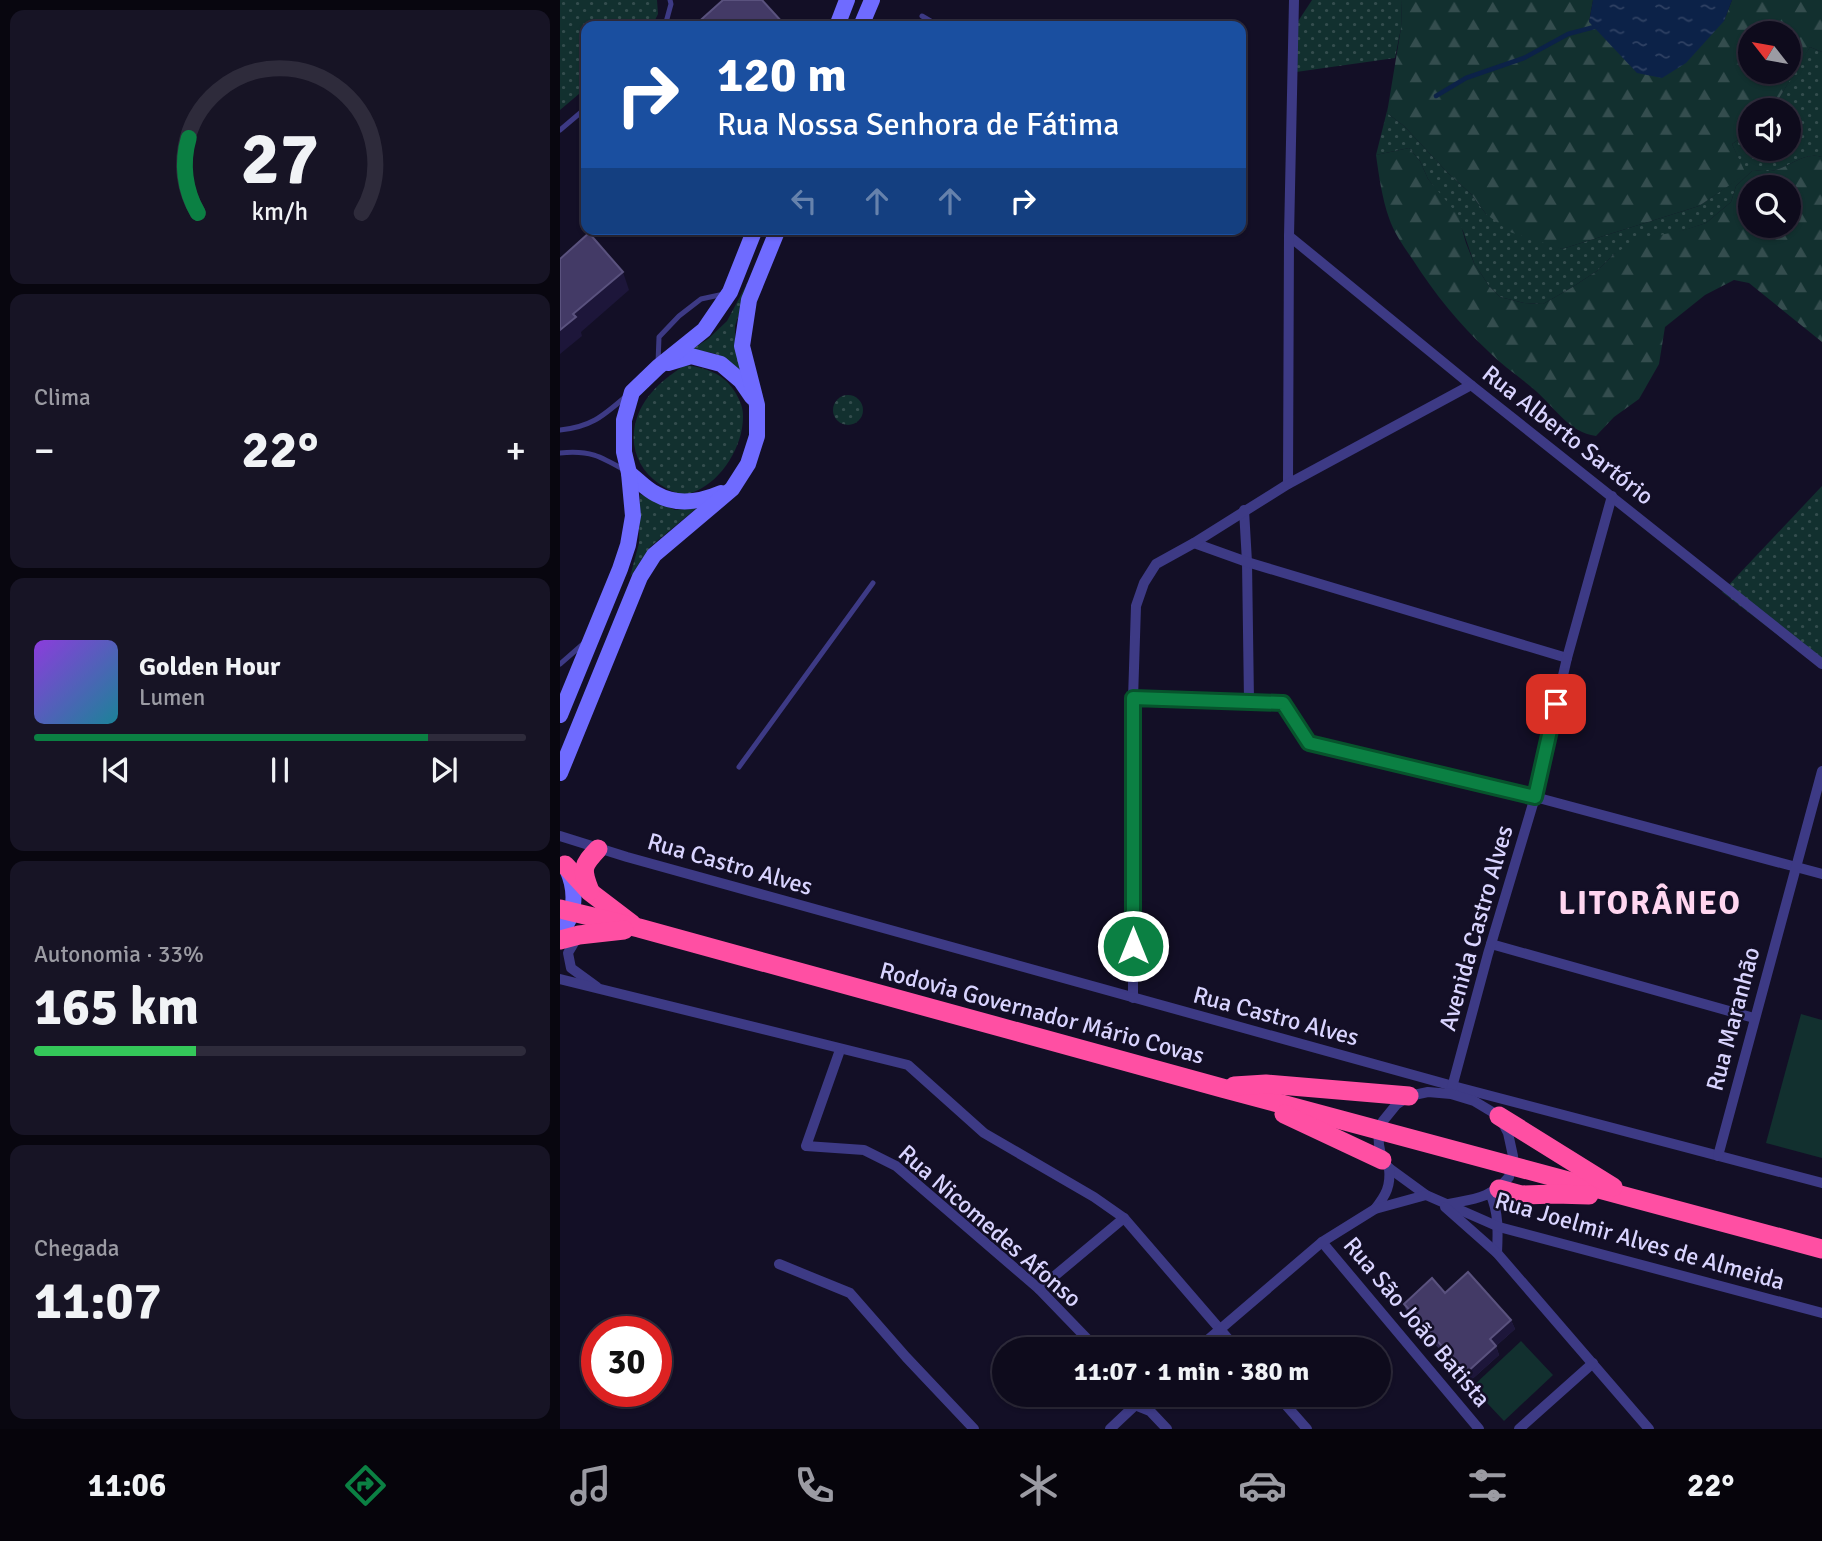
<!DOCTYPE html>
<html lang="pt">
<meta charset="utf-8">
<style>
:root{--surface:#0e0b1c;--page:#171425;--text:#f1f3f6;--muted:#9b9ba3;--line:#2e2b3b;--accent:#0b8043}
body{margin:0;font-family:Signika,sans-serif;background:var(--page);color:var(--text);height:100vh;display:flex;flex-direction:column;font-size:26px;white-space:nowrap}
*{box-sizing:border-box;margin:0}
p{font-size:23px;color:var(--muted)}
.icon{flex:none;width:38px;height:38px;fill:none;stroke:currentColor;stroke-width:2;stroke-linecap:round;stroke-linejoin:round}
.map{position:relative;flex:1;overflow:hidden}
.details{display:flex;flex-direction:column;gap:10px;padding:10px;background:#08060f;width:560px}
.details>*{flex:none}
.top-card{position:absolute;left:21px;top:21px;width:665px;height:214px;border-radius:14px;box-shadow:0 2px 5px #0004,0 0 0 2px var(--line);background:#1a4fa0;color:#fff;overflow:hidden}
.needle{width:46px;rotate:301deg}
.buttons{position:absolute;left:1178px;top:21px;display:grid;gap:14px}
.buttons a{display:grid;place-items:center;width:63px;height:63px;border-radius:50%;background:var(--surface);box-shadow:0 2px 5px #0004,0 0 0 2px var(--line);font-size:35px}
.speed{position:absolute;left:21px;top:1316px;display:flex;gap:14px;font-size:35px;font-weight:700;text-align:center}
.speed>*{display:grid;place-content:center;width:91px;height:91px;border-radius:50%;background:var(--surface);box-shadow:0 2px 5px #0004,0 0 0 2px var(--line);line-height:1}
.speed .limit{border:10px solid #d22;background:#fff;color:#111}
.pin{position:absolute;display:grid;place-items:center;width:60px;height:60px;color:#fff;margin:-30px;border-radius:14px;box-shadow:0 4px 10px #0006}
.me{position:absolute;width:77px;margin:-38px;rotate:0deg;stroke-linejoin:round;filter:drop-shadow(0 0 5px #0008)}
.turn{display:flex;align-items:center;gap:24px;height:147px;padding:0 21px;font-size:32px}
.turn .icon{width:91px;height:91px;stroke-width:2.5}
.turn b{display:block;font-size:49px;line-height:60px}
.lanes{display:flex;align-items:center;height:66px;padding:0 21px;background:#0003;justify-content:center;gap:35px;direction:ltr}
.lanes .off{opacity:.35}
.big{font-size:52px;font-weight:800;line-height:1.1}
.details .tile{flex:1;display:flex;flex-direction:column;justify-content:center;gap:10px;min-width:0;padding:0 24px;border-radius:14px;background:var(--page)}
.details .dial{align-items:center;gap:0}
.dial svg{height:182px;overflow:visible;fill:none;stroke:var(--line);stroke-width:7;stroke-linecap:round;text-anchor:middle}
.dial text{fill:var(--text);stroke:none}
.song{display:flex;align-items:center;gap:21px}
.cover{width:84px;height:84px;border-radius:10px;background:linear-gradient(135deg,hsl(270 70% 55%),hsl(190 70% 35%))}
.played{height:7px;border-radius:4px;background:linear-gradient(90deg,var(--accent) 80%,var(--line) 80%)}
.keys{display:flex;justify-content:space-around;direction:ltr}
.heat{display:flex;justify-content:space-between;align-items:center;font-size:38px;direction:ltr}
.charge{height:10px;border-radius:5px;background:linear-gradient(90deg,#34c759 33%,var(--line) 0)}
.trip{position:absolute;left:432px;top:1337px;width:399px;height:70px;border-radius:35px;background:var(--surface);box-shadow:0 2px 5px #0004,0 0 0 2px var(--line);font-weight:800;line-height:70px;text-align:center}
.tabs{display:flex;height:112px;justify-content:space-around;align-items:center;background:#06040b;color:var(--muted)}
.tabs .icon{width:49px;height:49px}
.tabs .active{color:var(--accent)}
.tabs b{font-size:32px;color:var(--text)}
main{display:flex;flex:1;min-height:0}
.map>svg:first-child{display:block}
.grass{fill:url(#grass-dots)}
.forest{fill:url(#forest-firs);fill-rule:evenodd}
.garden{fill:#12302f}
.water{fill:url(#water-ripples)}
.lines{fill:none;stroke-linecap:round;stroke-linejoin:round}
.stream{stroke:#0c2248;stroke-width:4.5}
.lane{stroke:#3d3a85;stroke-width:5}
.street{stroke:#3d3a85;stroke-width:10}
.secondary{stroke:#6f6bff;stroke-width:16}
.highway{stroke:#ff4fa3;stroke-width:19}
.wall{fill:#312854}
.shaded-wall{fill:#1d163a}
.building{fill:#433a66;stroke:#5a527e;stroke-width:2}
.route-casing{stroke:#07532c;stroke-width:18}
.route{stroke:#0b8043;stroke-width:12}
.labels{text-anchor:middle;dominant-baseline:central;stroke-width:5;stroke-linejoin:round;paint-order:stroke}
.street-label{font-size:24px;fill:#d9d4ff;stroke:#130f26}
.district-label{font-size:32px;font-weight:bold;letter-spacing:2px;fill:#ffd6f0;stroke:#130f26}
</style>
<main>
<section class="details">
<div class="tile dial"><svg viewBox="0 0 100 80">
<path d="M14 69A42 42 0 1 1 86 69"/>
<path d="M14 69A42 42 0 0 1 10 36" stroke="#0b8043"/>
<text x="50" y="56" font-size="32" font-weight="700">27</text>
<text x="50" y="72" font-size="11">km/h</text>
</svg></div>
<div class="tile"><p>Clima</p>
<div class="heat"><a>−</a><b class="big">22°</b><a>+</a></div>
</div>
<div class="tile">
<div class="song"><i class="cover"></i><div><b>Golden Hour</b><p>Lumen</p></div></div>
<div class="played"></div>
<div class="keys"><svg class="icon" aria-label="previous" viewBox="0 0 24 24"><path d="M18 5L8 12l10 7zM5 5v14"/></svg><svg class="icon" aria-label="pause" viewBox="0 0 24 24"><path d="M8 5v14M16 5v14"/></svg><svg class="icon" aria-label="next" viewBox="0 0 24 24"><path d="M6 5l10 7-10 7zM19 5v14"/></svg></div>
</div>
<div class="tile"><p>Autonomia · 33%</p><b class="big">165 km</b><div class="charge"></div></div>
<div class="tile"><p>Chegada</p><b class="big">11:07</b></div>
</section>
<div class="map">
<svg width="1262" height="1429" viewBox="0 0 1262 1429">
<defs>
<pattern id="grass-dots" width="8" height="8" patternUnits="userSpaceOnUse" patternTransform="scale(1.75)"><rect width="8" height="8" fill="#12302f"/><path d="M2 2h.1M6 6h.1" fill="none" stroke="#344d4e" stroke-width="1.8" stroke-linecap="round"/></pattern>
<pattern id="forest-firs" width="22" height="20" patternUnits="userSpaceOnUse" patternTransform="scale(1.75)"><rect width="22" height="20" fill="#12302f"/><path d="M5 1l3.5 6h-7zM16 11l3.5 6h-7z" fill="#344d4e"/></pattern>
<pattern id="water-ripples" width="26" height="14" patternUnits="userSpaceOnUse" patternTransform="scale(1.75)"><rect width="26" height="14" fill="#0c2248"/><path d="M2 4q2-2 4 0t4 0M15 11q2-2 4 0t4 0" fill="none" stroke="#2f4163"/></pattern>
</defs>
<rect width="100%" height="100%" fill="#130f26"/>
<g class="grass">
<polygon points="0,0 97,0 98,14 92,26 26,26 26,88 0,110"/>
<polygon points="752,0 842,0 841,28 835,58 729,73 731,32"/>
<path d="M1250 47 1262 52V157C1243 151 1228 169 1211 171 1205 172 1198 170 1193 170L1176 186 1171 202 1146 223 1054 254 1037 271 1011 288 983 304 964 303 940 297 929 286 914 263 903 231 881 196 868 179 860 161 849 148 816 155 828 107 827 113 844 126 887 172 911 194 926 214 1002 249 1139 206 1185 174 1172 144 1190 132V149H1228V110H1212C1225 90 1236 67 1250 47Z"/>
<path d="M191 276 175 326V347L182 372C162 355 157 352 131 350L148 339 167 321Z"/>
<path d="M125 365C139 367 154 370 165 380 174 388 184 404 183 417 183 446 162 480 136 491 133 492 130 494 126 494 113 494 103 487 93 479 79 467 72 449 74 431 78 400 100 381 125 365Z"/>
<circle cx="288" cy="410" r="15"/>
<polygon points="1262,486 1262,669 1162,592"/>
<polygon points="80,494 115,510 139,506 90,547 70,577 79,543"/>
</g>
<g class="forest">
<path d="M842 0H1033L1029 22 1164 21 1172 0H1262V52L1250 47 1212 110H1190V132L1172 144 1186 174 1139 206 1002 249 950 232 926 214 911 194 887 172 844 126 827 113 841 28ZM1190 33H1228V72H1190Z"/>
<path d="M849 148 860 161 868 179 898 215 906 243 914 263 929 286 940 297 964 303 983 304 1011 288 1037 271 1054 254 1078 239 1121 231 1146 223 1171 202 1176 186 1193 170C1198 170 1205 172 1211 171 1228 169 1243 151 1262 157V342L1189 283 1174 280 1145 295 1105 327 1099 364 1079 399 1054 417 1036 436C1009 432 997 410 977 392 961 378 943 366 928 351 899 324 874 293 853 260 844 247 834 233 829 218 822 198 819 176 816 155ZM1190 187H1228V226H1190Z"/>
</g>
<g class="garden">
<polygon points="1241,1014 1262,1020 1262,1158 1206,1143"/>
<polygon points="961,1341 993,1375 944,1421 912,1387"/>
</g>
<polygon class="water" points="1033,0 1172,0 1164,21 1126,63 1102,78 1077,73 1029,22"/>
<g class="lines">
<polyline class="stream" points="876,96 906,78 964,58 1008,34 1038,26"/>
<g class="lane">
<polyline points="362,16 379,26"/>
<polyline points="105,26 111,4 110,0"/>
<polyline points="0,130 26,108"/>
<polyline points="98,363 99,337 119,316 141,299 164,294"/>
<path d="M0 430C30 427 42 417 64 398"/>
<path d="M0 453C30 450 40 456 66 471"/>
<polyline points="0,664 23,644"/>
<polyline points="179,767 313,583"/>
</g>
<g class="street">
<polyline points="729,236 911,385 1262,664"/>
<polyline points="728,484 729,236 734,0"/>
<polyline points="684,510 687,562 689,701"/>
<polyline points="634,543 687,562 1007,658"/>
<polyline points="573,699 723,703 749,743 975,797 1262,874"/>
<polyline points="0,836 67,857 893,1086 1262,1183"/>
<polyline points="18,936 8,953 11,968 37,987"/>
<polyline points="931,944 1194,1018"/>
<polyline points="0,979 348,1065 424,1133 534,1197 564,1218 677,1349"/>
<polyline points="573,998 573,699 576,606 584,583 596,564 634,543 728,484 911,385"/>
<polyline points="280,1050 246,1146 304,1150 336,1166 479,1289 537,1349"/>
<polyline points="891,1091 928,954 975,797 1007,658 1052,496"/>
<polyline points="1158,1156 1262,771"/>
<path d="M930 1193C939 1213 938 1232 937 1253"/>
<path d="M889 1204C913 1199 932 1198 949 1177L953 1156 948 1133 939 1116 914 1101 891 1094 868 1092 849 1096 836 1105 823 1121 818 1129 819 1145 822 1160 829 1168 866 1195 939 1227 1262 1313"/>
<polyline points="885,1207 937,1253 1089,1429"/>
<path d="M815 1209C826 1195 831 1186 829 1168"/>
<polyline points="762,1242 919,1429"/>
<polyline points="219,1264 290,1293 346,1357 414,1429"/>
<polyline points="479,1289 564,1218"/>
<polyline points="637,1349 762,1242 815,1209 866,1195"/>
<polyline points="717,1395 747,1429"/>
<polyline points="575,1405 590,1411 607,1429"/>
<polyline points="550,1429 586,1395"/>
<polyline points="959,1429 1033,1363"/>
</g>
<g class="secondary">
<polyline points="277,26 287,0"/>
<polyline points="301,26 312,0"/>
<polyline points="108,363 131,356 161,364 181,381 192,397"/>
<path d="M69 473C78 480 86 489 96 494 117 506 140 502 161 493"/>
<polyline points="0,715 60,569 68,545 73,516 69,473 64,452 64,420 72,392 98,367 144,330 170,292 195,229"/>
<polyline points="0,773 80,577 94,555 172,489 188,464 197,436 197,405 182,346 189,300 218,229"/>
<path d="M0 933C16 915 17 891 7 869"/>
</g>
<g class="highway">
<polyline points="5,865 30,892 72,924"/>
<path d="M30 891C21 869 22 866 38 849"/>
<polyline points="0,909 79,928 662,1088 1262,1249"/>
<polyline points="0,940 19,935 64,930"/>
<polyline points="674,1086 706,1084 849,1096"/>
<polyline points="724,1114 822,1160"/>
<polyline points="939,1116 1053,1187"/>
<polyline points="939,1189 961,1195 995,1194 1029,1195"/>
</g>
</g>
<polygon class="wall" points="885,1293 951,1320 955,1329 936,1346 939,1355 909,1382 847,1313 844,1304"/>
<g class="shaded-wall">
<polygon points="63,272 69,290 21,332 22,336 0,354 0,330 13,314"/>
<polygon points="951,1320 955,1329 936,1346 939,1355 909,1382 906,1373 930,1339"/>
</g>
<g class="building">
<polygon points="163,0 202,0 222,22 217,26 134,26"/>
<polygon points="29,233 63,272 13,314 16,317 0,330 0,259"/>
<polygon points="908,1272 951,1320 930,1339 936,1346 906,1373 844,1304 872,1278 885,1293"/>
</g>
<g class="lines">
<g class="route-casing">
<polyline id="route" points="573,946 573,698 723,703 749,743 975,797 996,704"/>
</g>
<use href="#route" class="route"/>
</g>
<g class="labels">
<g class="street-label">
<text transform="translate(1008 435) rotate(38)">Rua Alberto Sartório</text>
<text transform="translate(170 864) rotate(16)">Rua Castro Alves</text>
<text transform="translate(916 928) rotate(-74)">Avenida Castro Alves</text>
<text transform="translate(482 1013) rotate(15)">Rodovia Governador Mário Covas</text>
<text transform="translate(716 1016) rotate(15)">Rua Castro Alves</text>
<text transform="translate(1173 1019) rotate(-75)">Rua Maranhão</text>
<text transform="translate(430 1226) rotate(41)">Rua Nicomedes Afonso</text>
<text transform="translate(1080 1241) rotate(16)">Rua Joelmir Alves de Almeida</text>
<text transform="translate(857 1322) rotate(50)">Rua São João Batista</text>
</g>
<g class="district-label">
<text x="1090" y="903">LITORÂNEO</text>
</g>
</g>
</svg>
<div class="buttons">
<a><svg class="needle" viewBox="-14 -14 28 28"><path d="M0-13l5 13h-10z" fill="#e53935"/><path d="M0 13l5-13h-10z" fill="#9b9ba3"/></svg></a>
<a><svg class="icon" aria-label="sound" viewBox="0 0 24 24"><path d="M4 9h4l5-4v14l-5-4H4zM17 9q2 3 0 6"/></svg></a>
<a><svg class="icon" aria-label="search" viewBox="0 0 24 24"><circle cx="10" cy="10" r="6"/><path d="M15 15l6 6"/></svg></a>
</div>
<div class="speed"><div class="limit">30</div></div>
<div class="pin" style="left:996px;top:704px;background:#d93025"><svg class="icon" aria-label="arrive" viewBox="0 0 24 24"><path d="M6 21V4h12l-3 4 3 4H6"/></svg></div>
<svg class="me" style="left:573px;top:946px" viewBox="-20 -20 40 40"><circle r="17" fill="#0b8043" stroke="#fff" stroke-width="3"/><path d="M0-11L8 9 0 5-8 9z" fill="#fff"/></svg>
<div class="trip">11:07 · 1 min · 380 m</div>
<div class="top-card">
<div class="turn"><svg class="icon" aria-label="right" viewBox="0 0 24 24"><path d="M7 20v-9h11M14 6l5 5-5 5"/></svg><div><b>120 m</b>Rua Nossa Senhora de Fátima</div></div>
<div class="lanes"><svg class="icon off" aria-label="left" viewBox="0 0 24 24"><path d="M17 20v-9H6M10 6l-5 5 5 5"/></svg><svg class="icon off" aria-label="ahead" viewBox="0 0 24 24"><path d="M12 20V5M6 11l6-6 6 6"/></svg><svg class="icon off" aria-label="ahead" viewBox="0 0 24 24"><path d="M12 20V5M6 11l6-6 6 6"/></svg><svg class="icon" aria-label="right" viewBox="0 0 24 24"><path d="M7 20v-9h11M14 6l5 5-5 5"/></svg></div>
</div>
</div>
</main>
<nav class="tabs">
<b>11:06</b>
<svg class="icon active" aria-label="directions" viewBox="0 0 24 24"><path d="M12 3l9 9-9 9-9-9zM9 14v-3h6M13 9l2 2-2 2"/></svg>
<svg class="icon" aria-label="music" viewBox="0 0 24 24"><path d="M9 18V5l10-2v13"/><circle cx="6" cy="18" r="3"/><circle cx="16" cy="16" r="3"/></svg>
<svg class="icon" aria-label="phone" viewBox="0 0 24 24"><path d="M5 4h4l2 5-3 2q2 4 5 5l2-3 5 2v4C11 20 4 13 5 4z"/></svg>
<svg class="icon" aria-label="climate" viewBox="0 0 24 24"><path d="M12 3v18M4 7l16 10M4 17L20 7"/></svg>
<svg class="icon" aria-label="car" viewBox="0 0 24 24"><path d="M5 17H2v-5l4-1 3-4h7l3 4 3 1v5h-3M9 17h6M6 11h13"/><circle cx="7" cy="17" r="2"/><circle cx="17" cy="17" r="2"/></svg>
<svg class="icon" aria-label="filters" viewBox="0 0 24 24"><path d="M4 7h16M4 17h16"/><circle cx="9" cy="7" r="2"/><circle cx="15" cy="17" r="2"/></svg>
<b>22°</b>
</nav>
